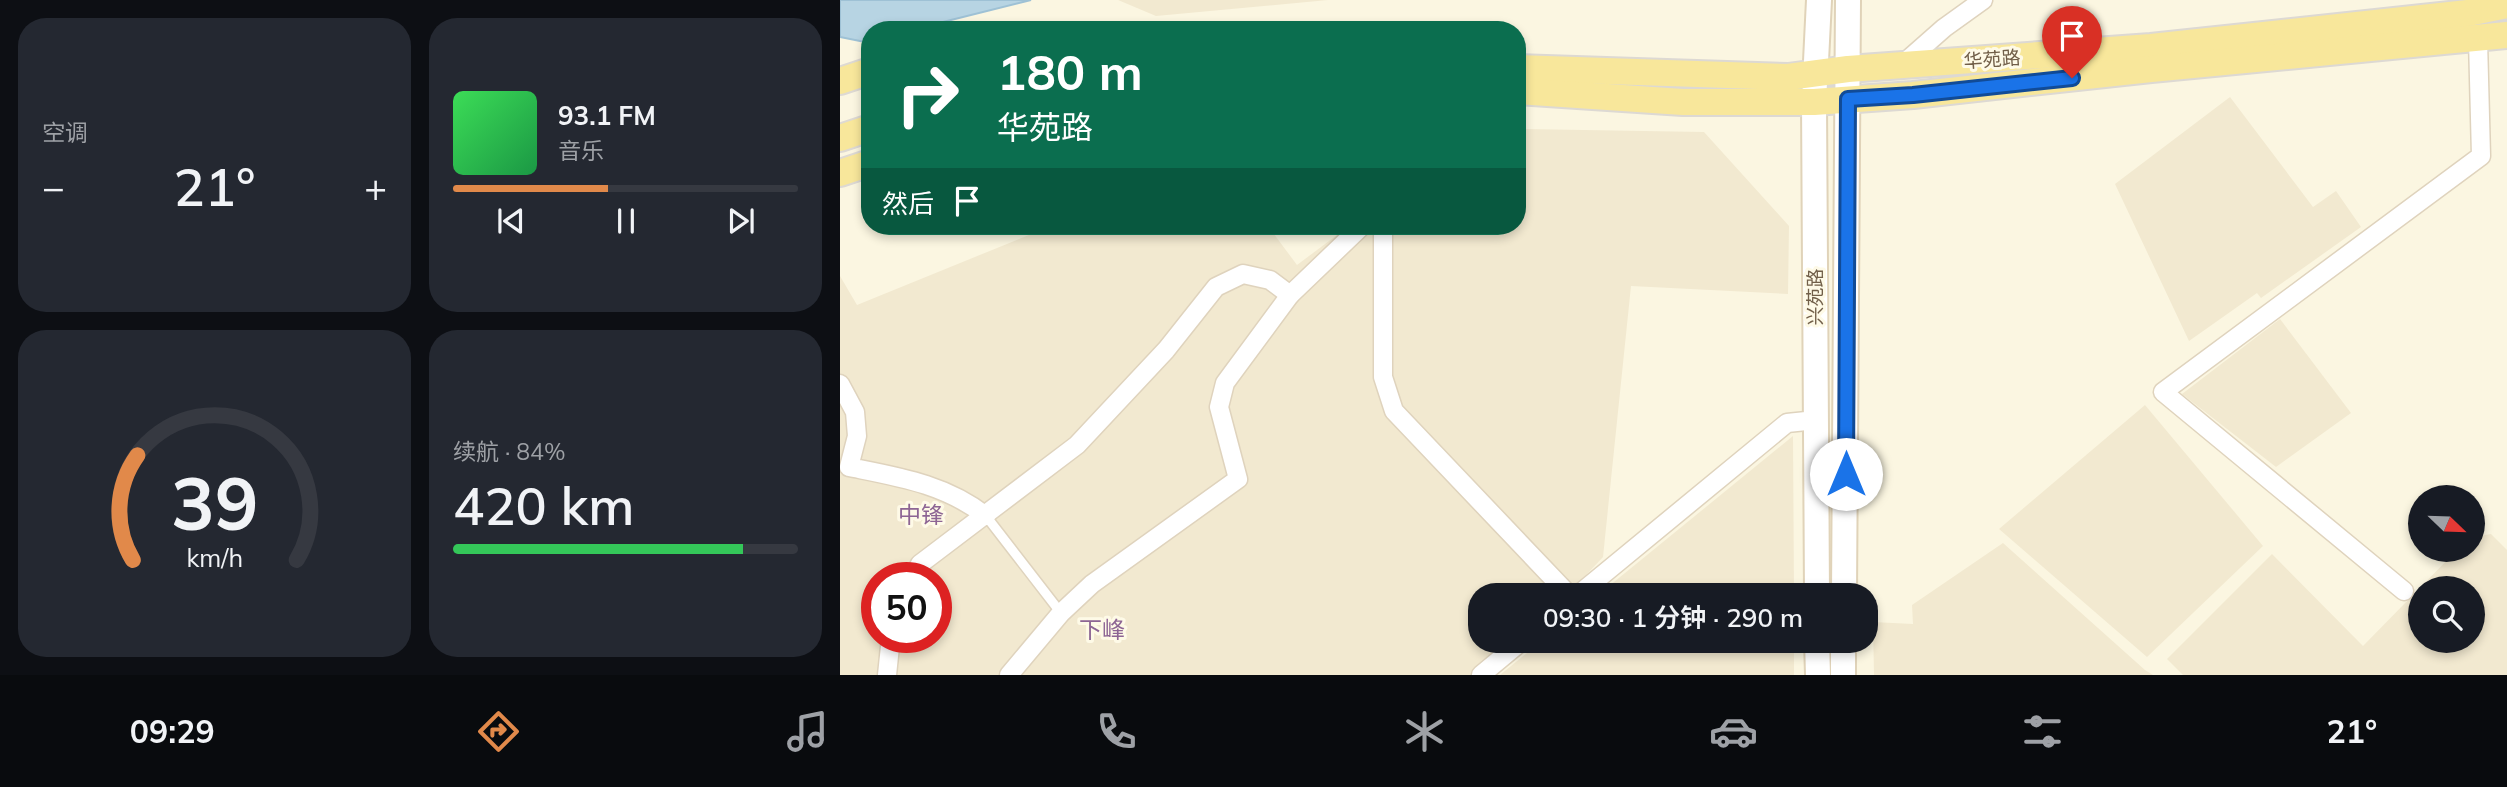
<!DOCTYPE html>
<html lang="zh">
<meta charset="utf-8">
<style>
:root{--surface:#171b24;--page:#242831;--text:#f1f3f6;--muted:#9ea1a6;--line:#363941;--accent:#e1894a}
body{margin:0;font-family:Mulish,"Noto Sans SC",sans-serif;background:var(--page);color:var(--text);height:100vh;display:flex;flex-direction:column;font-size:26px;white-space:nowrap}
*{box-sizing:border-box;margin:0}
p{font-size:23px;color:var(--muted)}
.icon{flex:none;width:38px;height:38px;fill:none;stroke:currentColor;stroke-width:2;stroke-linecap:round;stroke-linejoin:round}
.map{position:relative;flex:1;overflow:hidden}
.details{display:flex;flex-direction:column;gap:18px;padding:18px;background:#0d0f14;width:840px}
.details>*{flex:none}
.top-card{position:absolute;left:21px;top:21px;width:665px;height:214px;border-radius:28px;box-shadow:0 4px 10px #0003;background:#0b6e4f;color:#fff;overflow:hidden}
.needle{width:46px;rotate:113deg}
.buttons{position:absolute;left:1568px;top:485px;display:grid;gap:14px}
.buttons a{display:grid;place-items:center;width:77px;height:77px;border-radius:50%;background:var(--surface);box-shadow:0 4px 10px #0003;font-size:35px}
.speed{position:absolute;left:21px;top:562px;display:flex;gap:14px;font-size:35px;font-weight:700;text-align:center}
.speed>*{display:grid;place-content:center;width:91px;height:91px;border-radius:50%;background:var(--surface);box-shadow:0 4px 10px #0003;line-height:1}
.speed .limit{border:10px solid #d22;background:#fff;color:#111}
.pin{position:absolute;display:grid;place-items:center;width:60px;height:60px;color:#fff;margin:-72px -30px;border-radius:50% 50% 50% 0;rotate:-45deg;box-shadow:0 0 7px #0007}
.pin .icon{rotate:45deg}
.me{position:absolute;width:77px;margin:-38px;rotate:0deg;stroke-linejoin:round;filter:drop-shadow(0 0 5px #0008)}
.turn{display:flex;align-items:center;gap:24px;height:147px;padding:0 21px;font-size:32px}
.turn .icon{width:91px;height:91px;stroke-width:2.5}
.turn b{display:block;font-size:49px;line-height:60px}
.then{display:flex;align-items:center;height:66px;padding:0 21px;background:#0003;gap:14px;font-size:26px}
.big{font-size:52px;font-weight:600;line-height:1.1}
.details .tile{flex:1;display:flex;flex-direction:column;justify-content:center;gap:10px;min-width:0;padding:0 24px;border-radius:28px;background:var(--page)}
.details .dial{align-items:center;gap:0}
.dial svg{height:182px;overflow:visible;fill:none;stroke:var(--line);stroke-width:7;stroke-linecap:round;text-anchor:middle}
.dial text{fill:var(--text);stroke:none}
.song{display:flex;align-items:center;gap:21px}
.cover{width:84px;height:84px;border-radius:10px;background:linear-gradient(135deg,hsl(130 70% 55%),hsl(140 70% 35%))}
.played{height:7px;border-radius:4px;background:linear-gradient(90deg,var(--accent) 45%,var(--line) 45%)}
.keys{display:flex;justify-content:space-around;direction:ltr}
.heat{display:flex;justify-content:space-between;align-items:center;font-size:38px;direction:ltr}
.charge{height:10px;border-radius:5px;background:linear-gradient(90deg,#34c759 84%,var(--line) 0)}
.details .tiles{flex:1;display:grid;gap:18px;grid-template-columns:repeat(2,1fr)}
.trip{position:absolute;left:628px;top:583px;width:410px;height:70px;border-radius:28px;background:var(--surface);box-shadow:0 4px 10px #0003;font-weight:600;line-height:70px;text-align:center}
.tabs{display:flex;height:112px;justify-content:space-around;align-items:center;background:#090b0e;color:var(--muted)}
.tabs .icon{width:49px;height:49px}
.tabs .on{color:var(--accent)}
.tabs b{font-size:32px;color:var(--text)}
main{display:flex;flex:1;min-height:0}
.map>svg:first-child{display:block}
.residential{fill:#f2e9d0;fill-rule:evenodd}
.water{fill:#b7d4e3;stroke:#9ec1d5;stroke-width:2}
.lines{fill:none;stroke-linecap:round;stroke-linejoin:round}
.service-casing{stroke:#dfd3bd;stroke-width:12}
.minor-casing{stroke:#dfd3bd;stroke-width:21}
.secondary-casing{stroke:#e0d3b9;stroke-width:28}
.primary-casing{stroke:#ddd9d3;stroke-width:30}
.service{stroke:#fff;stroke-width:9}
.minor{stroke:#fff;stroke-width:18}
.secondary{stroke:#fff;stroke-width:24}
.primary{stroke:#f8e79b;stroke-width:26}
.route-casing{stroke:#114b97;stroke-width:18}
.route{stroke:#1a73e8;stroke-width:12}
.labels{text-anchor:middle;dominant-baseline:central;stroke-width:6;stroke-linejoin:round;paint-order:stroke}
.street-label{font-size:19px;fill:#715f49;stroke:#fefae7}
.quarter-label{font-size:23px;fill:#8d6594;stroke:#fefae7}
</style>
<main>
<section class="details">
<div class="tiles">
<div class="tile"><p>空调</p>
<div class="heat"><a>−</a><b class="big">21°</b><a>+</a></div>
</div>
<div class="tile">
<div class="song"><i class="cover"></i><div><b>93.1 FM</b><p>音乐</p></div></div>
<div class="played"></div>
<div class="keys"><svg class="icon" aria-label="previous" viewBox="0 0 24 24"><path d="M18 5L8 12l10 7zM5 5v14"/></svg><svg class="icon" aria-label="pause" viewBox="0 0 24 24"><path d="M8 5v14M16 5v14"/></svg><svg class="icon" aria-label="next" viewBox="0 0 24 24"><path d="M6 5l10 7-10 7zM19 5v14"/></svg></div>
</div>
<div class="tile dial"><svg viewBox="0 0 100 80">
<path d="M14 69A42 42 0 1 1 86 69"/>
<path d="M14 69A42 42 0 0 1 16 23" stroke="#e1894a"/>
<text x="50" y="56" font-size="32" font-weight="700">39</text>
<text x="50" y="72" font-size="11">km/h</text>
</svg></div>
<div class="tile"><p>续航 · 84%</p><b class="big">420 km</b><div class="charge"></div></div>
</div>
</section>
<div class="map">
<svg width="1667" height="675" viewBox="0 0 1667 675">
<rect width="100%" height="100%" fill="#fbf6e1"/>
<g class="residential">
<polygon points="278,0 488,0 316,16"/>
<polygon points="1390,97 1473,207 1496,191 1521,227 1421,298 1417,293 1349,341 1275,184"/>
<path d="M677 129 864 132 949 226 948 294 791 286 763 557 732 590 546 411 724 595H640V640L688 641 650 675H0V276L17 305 211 226H428L457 265 509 226H532L546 240 547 226H677ZM37 578H96V637H37Z"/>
<polygon points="1440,319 1511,413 1436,467 1342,394"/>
<polygon points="1305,405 1423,546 1307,657 1159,529"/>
<polygon points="953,436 954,595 758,595"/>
<path d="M1651 534 1667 550V675H1343L1327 659 1432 554 1523 646 1617 550H1633V537ZM1580 588H1633V640H1580Z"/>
<polygon points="1163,543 1305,670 1313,675 1034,675 1033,622 1073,624 1072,605"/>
<polygon points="703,640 954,641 954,675 660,675"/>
</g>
<polygon class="water" points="0,0 191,0 95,24 82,30 30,30 30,43 0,37"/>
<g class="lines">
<g class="service-casing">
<polyline id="service" points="146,516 221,613"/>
</g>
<g class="minor-casing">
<g id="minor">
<polyline points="1062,65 1104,28 1143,0"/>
<polyline points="543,226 543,377 554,411 729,595"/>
<path d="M0 384 15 412 17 436 9 467C59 477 105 484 146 516"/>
<polyline points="73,578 80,564 237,445 326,350 376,287 403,274 430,280 450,295 522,226"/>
<polyline points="1564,591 1323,392 1641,156 1638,40"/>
<polyline points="738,595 947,423 976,420"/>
<polyline points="47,675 51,637"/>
<polyline points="169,675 221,613 252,584 398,479 379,407 385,383 450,295"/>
<polyline points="641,675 683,640"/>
</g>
</g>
<g class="secondary-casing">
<g id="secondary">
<polyline points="977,595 974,102 979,0"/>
<polyline points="1004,595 1008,0"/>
<polyline points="977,640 978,675"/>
<polyline points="1003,675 1003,640"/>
</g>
</g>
<g class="primary-casing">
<g id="primary">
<polyline points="677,68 948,77 1008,69 1311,47 1628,13 1667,5"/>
<polyline points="0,81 30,71"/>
<polyline points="677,91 843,102 974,102 1073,95 1311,69 1667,35"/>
<polyline points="0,138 30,128"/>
<polyline points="0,173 30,163"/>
</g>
</g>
<use href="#service" class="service"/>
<use href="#minor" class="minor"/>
<use href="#secondary" class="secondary"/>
<use href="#primary" class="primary"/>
</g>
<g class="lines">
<g class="route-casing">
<polyline id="route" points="1006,474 1008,99 1073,95 1232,78"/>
</g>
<use href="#route" class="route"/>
</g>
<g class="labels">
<g class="street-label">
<text transform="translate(1152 59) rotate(-4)">华苑路</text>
<text transform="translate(975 297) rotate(-90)">兴苑路</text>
</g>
<g class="quarter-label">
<text x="81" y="514">中锋</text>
<text x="262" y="629">下峰</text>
</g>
</g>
</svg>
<div class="buttons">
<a><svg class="needle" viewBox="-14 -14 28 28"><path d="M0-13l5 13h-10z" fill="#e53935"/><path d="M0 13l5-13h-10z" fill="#9ea1a6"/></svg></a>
<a><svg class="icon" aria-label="search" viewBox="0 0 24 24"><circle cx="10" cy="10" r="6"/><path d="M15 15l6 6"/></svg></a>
</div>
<div class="speed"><div class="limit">50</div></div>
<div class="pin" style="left:1232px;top:78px;background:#d93025"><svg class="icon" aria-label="arrive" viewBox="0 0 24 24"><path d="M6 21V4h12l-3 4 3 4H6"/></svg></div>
<svg class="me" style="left:1006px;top:474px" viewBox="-20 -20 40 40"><circle r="19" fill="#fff"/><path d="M0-13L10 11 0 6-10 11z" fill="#1a73e8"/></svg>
<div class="trip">09:30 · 1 分钟 · 290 m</div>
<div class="top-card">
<div class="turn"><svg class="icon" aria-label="right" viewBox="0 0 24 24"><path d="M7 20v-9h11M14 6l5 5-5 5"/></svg><div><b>180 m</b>华苑路</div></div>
<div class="then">然后<svg class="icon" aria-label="arrive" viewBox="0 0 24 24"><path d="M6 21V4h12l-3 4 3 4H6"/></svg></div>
</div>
</div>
</main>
<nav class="tabs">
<b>09:29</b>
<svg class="icon on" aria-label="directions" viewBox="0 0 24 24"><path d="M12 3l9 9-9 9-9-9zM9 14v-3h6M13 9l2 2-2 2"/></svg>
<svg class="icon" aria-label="music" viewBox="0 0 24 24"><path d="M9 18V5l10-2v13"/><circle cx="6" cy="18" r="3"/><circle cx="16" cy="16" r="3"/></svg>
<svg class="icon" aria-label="phone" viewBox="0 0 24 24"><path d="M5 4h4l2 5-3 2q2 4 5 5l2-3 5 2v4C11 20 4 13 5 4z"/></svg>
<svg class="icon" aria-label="climate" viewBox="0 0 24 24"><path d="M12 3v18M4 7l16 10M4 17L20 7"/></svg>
<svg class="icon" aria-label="car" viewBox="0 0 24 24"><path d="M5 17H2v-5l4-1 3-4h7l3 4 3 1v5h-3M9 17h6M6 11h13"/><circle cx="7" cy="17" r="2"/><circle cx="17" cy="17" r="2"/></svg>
<svg class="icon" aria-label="filters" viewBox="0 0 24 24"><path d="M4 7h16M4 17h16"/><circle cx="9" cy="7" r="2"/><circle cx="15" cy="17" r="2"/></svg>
<b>21°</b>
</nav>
